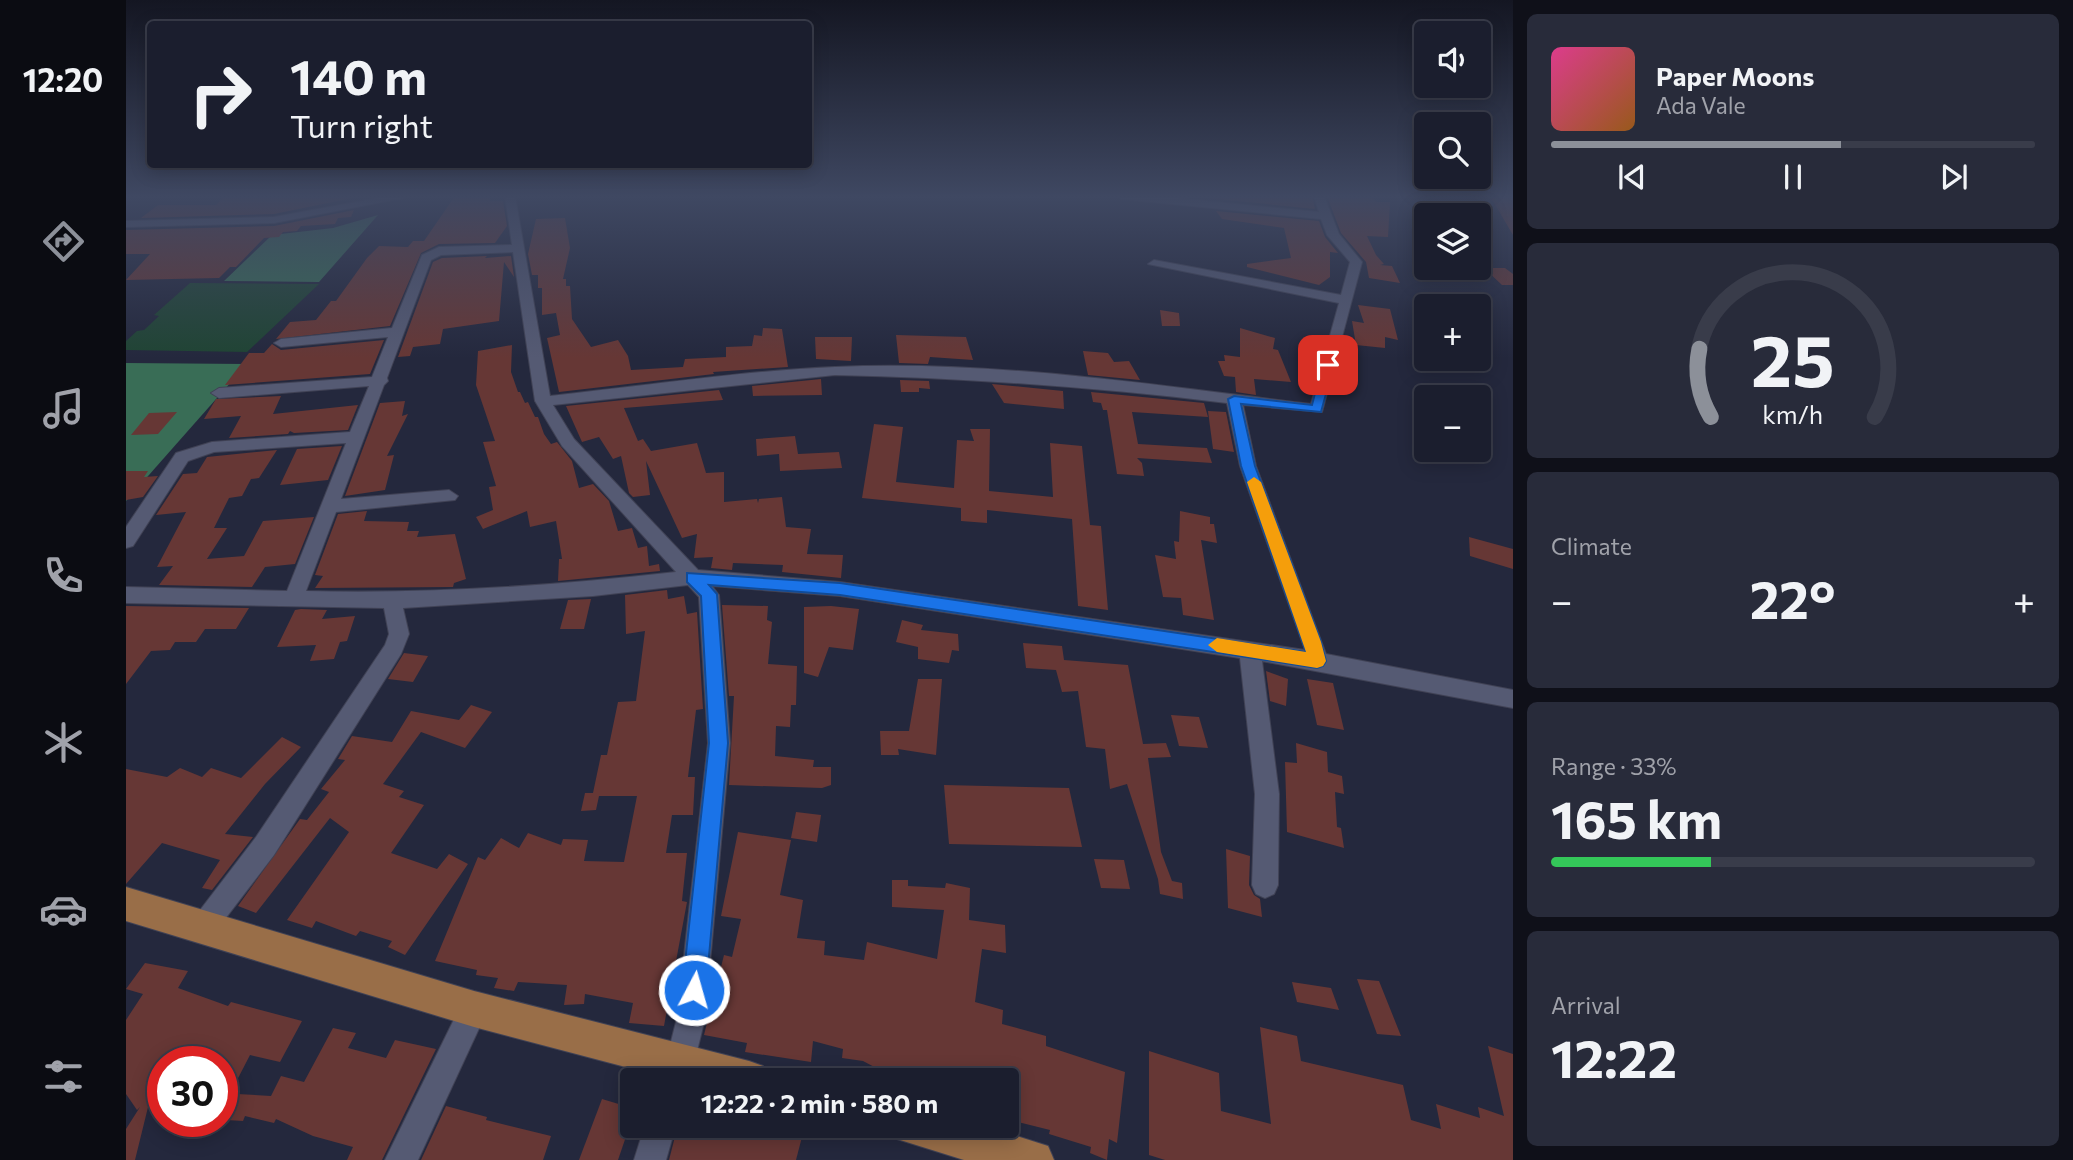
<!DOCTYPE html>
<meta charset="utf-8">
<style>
:root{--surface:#1b1e2e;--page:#282b3a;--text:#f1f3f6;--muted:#a0a2aa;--line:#393c4a;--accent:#8c9099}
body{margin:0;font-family:Commissioner,sans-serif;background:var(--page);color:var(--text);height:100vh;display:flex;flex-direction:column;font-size:26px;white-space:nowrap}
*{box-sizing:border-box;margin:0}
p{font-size:23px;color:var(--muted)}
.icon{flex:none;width:38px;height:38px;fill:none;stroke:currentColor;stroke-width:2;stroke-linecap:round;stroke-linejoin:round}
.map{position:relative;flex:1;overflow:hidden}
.sheet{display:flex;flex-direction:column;gap:14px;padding:14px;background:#0f1019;width:560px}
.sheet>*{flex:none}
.guide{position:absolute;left:21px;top:21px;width:665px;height:147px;border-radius:7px;box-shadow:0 4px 18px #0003,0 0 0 2px var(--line);background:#1b1e2e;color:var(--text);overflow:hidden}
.buttons{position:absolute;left:1288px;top:21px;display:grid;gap:14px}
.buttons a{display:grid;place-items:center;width:77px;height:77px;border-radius:7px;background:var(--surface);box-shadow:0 4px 18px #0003,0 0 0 2px var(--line);font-size:35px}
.speed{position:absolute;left:21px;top:1046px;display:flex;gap:14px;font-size:35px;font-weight:700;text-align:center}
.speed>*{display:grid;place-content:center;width:91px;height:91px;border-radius:50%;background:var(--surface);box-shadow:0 4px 18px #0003,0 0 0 2px var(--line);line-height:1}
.speed .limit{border:10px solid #d22;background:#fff;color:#111}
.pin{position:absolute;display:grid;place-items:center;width:60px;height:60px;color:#fff;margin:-30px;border-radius:14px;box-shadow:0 4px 10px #0006}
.me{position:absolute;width:77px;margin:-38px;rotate:6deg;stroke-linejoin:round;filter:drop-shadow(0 0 5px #0008)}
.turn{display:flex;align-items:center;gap:24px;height:147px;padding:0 28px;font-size:32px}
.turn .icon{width:91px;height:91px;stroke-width:2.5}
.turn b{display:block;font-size:49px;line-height:60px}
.big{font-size:52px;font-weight:700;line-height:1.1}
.sheet .widget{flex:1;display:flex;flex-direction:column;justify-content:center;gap:10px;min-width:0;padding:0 24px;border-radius:10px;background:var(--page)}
.sheet .dial{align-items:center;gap:0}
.dial svg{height:182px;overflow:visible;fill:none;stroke:var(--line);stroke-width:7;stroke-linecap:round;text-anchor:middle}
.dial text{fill:var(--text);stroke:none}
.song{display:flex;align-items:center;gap:21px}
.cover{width:84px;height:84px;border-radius:10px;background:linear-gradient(135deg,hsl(330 70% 55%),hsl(30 70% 35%))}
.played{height:7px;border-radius:4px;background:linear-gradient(90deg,var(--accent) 60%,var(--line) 60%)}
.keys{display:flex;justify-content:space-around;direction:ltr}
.heat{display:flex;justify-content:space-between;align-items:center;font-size:38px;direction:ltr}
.charge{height:10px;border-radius:5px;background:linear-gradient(90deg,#34c759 33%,var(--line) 0)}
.trip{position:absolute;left:494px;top:1068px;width:399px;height:70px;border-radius:7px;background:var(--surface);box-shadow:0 4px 18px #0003,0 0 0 2px var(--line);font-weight:700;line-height:70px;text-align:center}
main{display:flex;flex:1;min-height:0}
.menu{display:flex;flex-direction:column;width:126px;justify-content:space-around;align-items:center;background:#0b0c12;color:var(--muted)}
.menu .icon{width:49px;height:49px}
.menu .current{color:var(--accent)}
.menu b{font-size:32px;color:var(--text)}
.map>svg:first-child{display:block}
.green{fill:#204434}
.forest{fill:#396d56}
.building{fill:#663735}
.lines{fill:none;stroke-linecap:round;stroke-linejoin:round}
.minor-casing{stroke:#404255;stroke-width:2}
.major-casing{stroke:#404255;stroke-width:2}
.minor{fill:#555a73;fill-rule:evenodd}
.major{fill:#996e48;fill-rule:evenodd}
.route{fill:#1a73e8;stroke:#114b97;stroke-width:2}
.slow{fill:#f59e0b}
</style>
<main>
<nav class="menu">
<b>12:20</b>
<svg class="icon current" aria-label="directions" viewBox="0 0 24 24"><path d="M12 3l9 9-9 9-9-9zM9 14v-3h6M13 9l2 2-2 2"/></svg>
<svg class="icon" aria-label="music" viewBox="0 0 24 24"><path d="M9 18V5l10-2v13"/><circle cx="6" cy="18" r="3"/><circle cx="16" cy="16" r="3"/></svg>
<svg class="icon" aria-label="phone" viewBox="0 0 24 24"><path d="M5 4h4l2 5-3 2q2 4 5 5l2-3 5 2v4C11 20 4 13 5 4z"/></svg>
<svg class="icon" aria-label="climate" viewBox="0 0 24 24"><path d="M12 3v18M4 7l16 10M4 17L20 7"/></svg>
<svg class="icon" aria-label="car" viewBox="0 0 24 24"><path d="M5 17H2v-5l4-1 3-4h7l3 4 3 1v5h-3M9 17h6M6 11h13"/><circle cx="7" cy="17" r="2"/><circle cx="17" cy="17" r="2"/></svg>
<svg class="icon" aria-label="filters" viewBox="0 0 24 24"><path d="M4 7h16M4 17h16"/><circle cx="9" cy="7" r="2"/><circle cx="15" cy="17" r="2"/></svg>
</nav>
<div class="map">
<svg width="1387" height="1160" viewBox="0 0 1387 1160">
<rect width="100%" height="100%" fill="#24283d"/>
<polygon class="green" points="64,283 193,284 121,352 0,350 0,341 11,331 18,330 33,316 28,315"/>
<g class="forest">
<polygon points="252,215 193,282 98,281 146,235 207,228"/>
<polygon points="0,363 121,364 0,501"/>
</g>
<g class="building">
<polygon points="236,196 148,214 15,218 32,205 90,205 97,198"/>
<polygon points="329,196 364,196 364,201 377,201 381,226 369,243 313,244 295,253 264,326 150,339 164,322 190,320 205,301 210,301 241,258 253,246 282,247 287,241 298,241"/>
<polygon points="1080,196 1186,196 1189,209 1081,198"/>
<polygon points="1201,196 1245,196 1251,202 1264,202 1262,237 1241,236 1250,255 1258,264 1254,265 1266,266 1274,283 1243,278 1240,262 1215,233"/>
<polygon points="1364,196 1387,197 1387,235"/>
<polygon points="228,210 225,217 212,218 209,224 175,226 171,231 157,232 153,237 138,238 110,267 104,267 93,278 0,280 24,254 0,254 0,230 148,226"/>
<polygon points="1090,211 1193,221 1199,237 1212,253 1204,252 1204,277 1193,285 1121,267 1121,264 1165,258 1158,228 1096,219"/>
<polygon points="439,218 444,248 437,279 440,279 440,286 444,286 446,319 465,347 492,340 502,356 505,370 557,367 559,359 600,357 600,347 626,346 628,335 636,336 637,328 656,329 662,367 587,372 588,374 433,392 421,338 434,335 430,313 416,315 416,288 412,288 412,275 406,275 402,254 410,219"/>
<polygon points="361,256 359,258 385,256 388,277 378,262 373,321 317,329 314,344 287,347 284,356 272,357 307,262 316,258"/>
<polygon points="1358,268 1379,268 1387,274 1387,285 1376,285"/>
<polygon points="1232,305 1264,309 1272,340 1259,337 1259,348 1230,345 1226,321 1238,323"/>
<polygon points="1034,310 1053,313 1054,326 1036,326"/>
<polygon points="1114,328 1149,338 1147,349 1152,350 1165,382 1128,379 1130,395 1110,392 1109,377 1098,376 1092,361 1099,361 1098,355 1114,357"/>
<polygon points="770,335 840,337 847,360 804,357 802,364 773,363"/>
<polygon points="689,337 726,337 725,361 690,359"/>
<polygon points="258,340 244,374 99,385 123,353 138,353 146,344 155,350"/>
<polygon points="386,345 385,372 392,392 394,392 399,403 402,402 409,417 412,417 418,434 425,444 431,442 446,461 453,488 467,484 483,501 492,531 506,528 512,548 521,546 523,566 533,564 534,571 432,581 433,559 436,559 430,521 404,527 401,511 357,529 350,517 367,510 363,487 370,486 357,442 369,441 350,385 352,351"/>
<polygon points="957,351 982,353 988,362 1003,361 1014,380 962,375"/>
<polygon points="695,379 696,395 627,396 626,386"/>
<polygon points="774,380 803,381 804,389 793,388 793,392 775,392"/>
<polygon points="866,384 937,391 938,409 878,403"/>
<polygon points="593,390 597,400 498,408 512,441 517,439 525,451 571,443 580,473 598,472 598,502 631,499 632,503 633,499 656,497 660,527 685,529 681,554 717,555 715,578 656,572 657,565 607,563 606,570 585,568 587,557 568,558 571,534 556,538 520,461 524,495 507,497 503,493 495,456 487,459 473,437 456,442 440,406"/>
<polygon points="965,392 1078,403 1082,417 1006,412 1012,444 1081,448 1086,463 1011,458 1016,463 1018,476 991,474 981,410 977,410 975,403 967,402"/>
<polygon points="155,396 147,414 232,405 222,430 168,433 164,431 162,434 103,438 115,416 78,419 90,399"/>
<polygon points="279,401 276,416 282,414 261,456 268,455 259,490 219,496 254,403"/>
<polygon points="1082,411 1100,412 1108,452 1087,449"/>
<polygon points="51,412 32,434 5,435 23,413"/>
<polygon points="748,424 777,427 770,482 828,488 831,440 848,441 844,429 864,429 863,491 927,497 924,443 956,446 964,525 975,526 982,610 952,606 946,519 861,510 861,523 835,521 835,508 736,498"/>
<polygon points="669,436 672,454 713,452 716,468 654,471 653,454 631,456 630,439"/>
<polygon points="216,446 202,480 154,485 171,449"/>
<polygon points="151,450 133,478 125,479 116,496 103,498 88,528 101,528 81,559 118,556 137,521 188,517 169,564 139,567 126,587 33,585 47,566 31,567 60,512 30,515 57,474 71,473 81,457"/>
<polygon points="0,471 22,471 18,477 32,476 17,497 0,500"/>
<polygon points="241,511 238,521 283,522 281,531 293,531 291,537 329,534 340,579 328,583 327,587 189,588 197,576 189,575 212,514"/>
<polygon points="1054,511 1084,517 1084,524 1088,524 1091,543 1075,540 1088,620 1057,615 1055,598 1037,597 1029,555 1050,559 1048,541 1053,542"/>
<polygon points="1343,537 1387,549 1387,569 1344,556"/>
<polygon points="541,590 542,599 558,596 561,614 571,612 577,709 570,710 562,777 569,777 567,815 546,815 540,853 561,853 556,901 561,902 538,1026 503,1023 507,1003 459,994 458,1004 438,1005 441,985 392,982 388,991 368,988 372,978 350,975 351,970 309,961 352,857 359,860 375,838 393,848 402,833 435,845 437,839 462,840 458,861 498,862 511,796 473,796 470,810 455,811 459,793 467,793 475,755 481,755 492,702 510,701 519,631 500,634 499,595"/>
<polygon points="465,599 458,629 434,629 442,600"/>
<polygon points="596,605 642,606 641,620 646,622 642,664 671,666 670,705 665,705 664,727 650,726 649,756 688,760 687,767 705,767 705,785 696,788 603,785 608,696 603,696"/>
<polygon points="0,606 123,608 110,629 79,629 70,642 49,642 44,650 25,651 0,684"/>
<polygon points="705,606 733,609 727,650 703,647 692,677 678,673 678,607"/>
<polygon points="175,609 201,610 196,619 229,616 221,641 214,642 208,659 184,661 190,645 151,647 169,610"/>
<polygon points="776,620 797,625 795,630 832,634 833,651 826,650 823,663 792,659 792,647 770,642"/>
<polygon points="897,643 936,646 938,660 1002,665 1017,744 1040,743 1045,757 1022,758 1035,852 1046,881 1056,883 1057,899 1034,894 1032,879 1001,784 984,789 979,749 960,747 952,691 936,692 930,670 900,668"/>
<polygon points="278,653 302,656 287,682 262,679"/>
<polygon points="1140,671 1162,679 1160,706 1144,701"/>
<polygon points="792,679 816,679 810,755 772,749 773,755 755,755 754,731 783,731"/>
<polygon points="1181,679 1207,683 1218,730 1191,725"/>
<polygon points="345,705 366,712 339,748 295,732 257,784 278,791 273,797 298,805 265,853 311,869 323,854 342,864 279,955 262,947 266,941 234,931 230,936 190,921 186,928 161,920 223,832 204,818 130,913 112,906 174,819 181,820 203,792 195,789 219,760 212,759 226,736 266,742 285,711 333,720"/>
<polygon points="1045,715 1073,717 1082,748 1053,746"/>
<polygon points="156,737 175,747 139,784 99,834 127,837 86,890 76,888 94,860 36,843 0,884 0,769 41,777 54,768 76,777 85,768 115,778"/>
<polygon points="1170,743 1201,752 1202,772 1216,776 1218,794 1209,792 1211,827 1215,828 1218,848 1161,832 1159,762 1171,763"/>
<polygon points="818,785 943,788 956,847 823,844"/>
<polygon points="670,812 695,815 691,842 665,838"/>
<polygon points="612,832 665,840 654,895 677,900 671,938 699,941 698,955 738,960 741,942 811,959 818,910 766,907 766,880 782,880 782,886 819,888 820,883 844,888 843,920 879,925 880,953 856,949 849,1002 877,1010 876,1024 920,1036 920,1046 999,1072 991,1143 983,1139 981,1160 964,1153 965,1147 923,1134 924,1130 880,1119 880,1080 773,1080 737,1061 716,1058 717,1049 687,1041 685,1062 619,1052 621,1043 578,1035 598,955 606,957 615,919 595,916"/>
<polygon points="1100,849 1124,856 1123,885 1128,895 1134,899 1136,917 1102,908"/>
<polygon points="968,859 998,860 1004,889 975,888"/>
<polygon points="19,963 62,971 52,988 102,1006 105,1002 176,1021 154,1062 124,1055 108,1086 96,1084 96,1062 37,1062 37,1080 25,1095 9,1160 0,1160 0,1129 14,1107 11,1110 0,1094 0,1020 17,994 0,989"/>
<polygon points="1231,979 1253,981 1275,1036 1251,1034"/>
<polygon points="1166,982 1205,988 1213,1010 1171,1002"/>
<polygon points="1134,1027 1171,1036 1175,1061 1277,1085 1285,1120 1315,1129 1310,1104 1354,1118 1352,1107 1378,1116 1362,1046 1387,1054 1387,1160 1039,1160 1023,1155 1023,1051 1093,1073 1095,1111 1145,1124"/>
<polygon points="207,1028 230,1033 222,1048 260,1058 269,1040 310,1049 256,1160 221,1160 227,1147 187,1136 150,1119 148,1123 119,1116 117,1121 100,1120 111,1094 145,1096 155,1076 178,1082"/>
<polygon points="476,1099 506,1108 506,1119 492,1160 453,1160"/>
<polygon points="320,1106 361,1117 360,1120 425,1136 417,1160 295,1160"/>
<polygon points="552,1125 658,1125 677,1133 670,1160 543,1160"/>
</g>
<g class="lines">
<g class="minor-casing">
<g id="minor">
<polygon points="263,196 287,196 148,223 0,227 0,221 148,217"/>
<path d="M379 196H389L424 396C517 386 616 371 709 367 867 360 1028 385 1185 404L1213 303 1022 264 1028 260 1215 295 1224 262 1201 235 1195 219 995 199 990 196H1030L1193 212 1188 196H1198L1213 234 1236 262 1196 412 1117 405 1130 466 1200 654 1387 690V708L1136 661 1153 794 1152 885 1148 894 1139 898 1130 894 1126 885 1129 794 1114 658 714 596 586 586 593 595 604 743 579 1018 564 1080H543L538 1069 551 1018 582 743 573 597 562 585 467 596 277 608 283 634 275 654 148 855 86 936 77 940 68 936 64 927 68 918 130 837 259 645 263 634 258 608 0 603V587L161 591 220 443 88 452 62 461 7 546 0 548V527L50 453 86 442 224 432 243 386 93 398 85 393 93 388 246 377 262 337 155 347 148 343 155 339 266 328 296 255 313 247 386 245ZM387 252 409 401 436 446 550 572C427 586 304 594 180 591L210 512 329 500 332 496 323 490 215 499 258 385 262 381 261 378 305 260 315 255ZM709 375C841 378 970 387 1101 403L1114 466 1179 650 714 582 572 570 448 439 427 405Z"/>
<polygon points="348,995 358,999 362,1009 292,1160 259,1160 338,999"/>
<polygon points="519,1125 550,1125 540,1160 508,1160"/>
</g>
</g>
<g class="major-casing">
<g id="major">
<polygon points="0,887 348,991 623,1061 637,1066 642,1080 549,1080 348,1027 0,921"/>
<polygon points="765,1125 856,1125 922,1146 928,1160 838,1160 771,1139"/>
</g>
</g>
<use href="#minor" class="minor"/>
<use href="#major" class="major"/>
</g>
<linearGradient id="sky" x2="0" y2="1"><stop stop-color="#141622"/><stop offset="0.55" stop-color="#3f4862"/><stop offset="1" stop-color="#3f4862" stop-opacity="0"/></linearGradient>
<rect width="1387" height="358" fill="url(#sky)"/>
<polygon class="route" points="1197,362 1208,365 1195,412 1115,404 1129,466 1195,642 1200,661 1197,666 1191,668 714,595 583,585 591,594 602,743 580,990 576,999 568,1002 560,999 556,990 583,743 575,596 561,582 561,573 714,583 1180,652 1115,466 1102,399 1108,396 1186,405"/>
<polygon class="slow" points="1128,477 1135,482 1195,642 1200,661 1197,666 1191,668 1091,652 1082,645 1091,638 1180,652 1121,482"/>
</svg>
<div class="buttons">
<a><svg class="icon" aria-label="sound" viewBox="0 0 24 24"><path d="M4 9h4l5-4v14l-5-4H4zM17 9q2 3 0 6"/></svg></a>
<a><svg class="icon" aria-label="search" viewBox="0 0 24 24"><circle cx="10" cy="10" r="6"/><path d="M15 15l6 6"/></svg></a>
<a><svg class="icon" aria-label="layers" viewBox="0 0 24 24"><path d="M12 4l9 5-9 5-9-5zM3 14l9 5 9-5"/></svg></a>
<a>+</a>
<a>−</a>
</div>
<div class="speed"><div class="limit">30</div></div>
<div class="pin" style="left:1202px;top:365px;background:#d93025"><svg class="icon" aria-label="arrive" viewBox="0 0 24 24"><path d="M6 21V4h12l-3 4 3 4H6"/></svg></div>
<svg class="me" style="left:568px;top:990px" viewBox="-20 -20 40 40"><circle r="17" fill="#1a73e8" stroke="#fff" stroke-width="3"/><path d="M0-11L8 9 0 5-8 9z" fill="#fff"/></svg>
<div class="trip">12:22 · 2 min · 580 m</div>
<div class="guide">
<div class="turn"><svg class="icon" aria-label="right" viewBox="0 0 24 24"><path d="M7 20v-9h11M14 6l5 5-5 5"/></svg><div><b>140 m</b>Turn right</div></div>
</div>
</div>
<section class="sheet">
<div class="widget">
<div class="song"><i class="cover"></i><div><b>Paper Moons</b><p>Ada Vale</p></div></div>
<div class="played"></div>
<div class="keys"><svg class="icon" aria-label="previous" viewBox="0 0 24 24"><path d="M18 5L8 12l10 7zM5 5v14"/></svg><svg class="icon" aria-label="pause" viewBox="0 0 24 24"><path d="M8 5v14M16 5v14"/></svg><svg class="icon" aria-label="next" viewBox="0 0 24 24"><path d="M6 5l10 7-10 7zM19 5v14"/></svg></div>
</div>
<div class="widget dial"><svg viewBox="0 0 100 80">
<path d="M14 69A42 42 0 1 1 86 69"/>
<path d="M14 69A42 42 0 0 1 9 39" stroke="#8c9099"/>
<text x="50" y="56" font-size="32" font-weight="700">25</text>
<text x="50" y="72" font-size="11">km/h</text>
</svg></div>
<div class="widget"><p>Climate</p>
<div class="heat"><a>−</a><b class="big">22°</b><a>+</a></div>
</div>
<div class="widget"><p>Range · 33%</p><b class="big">165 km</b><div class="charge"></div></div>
<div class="widget"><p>Arrival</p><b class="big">12:22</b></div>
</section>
</main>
